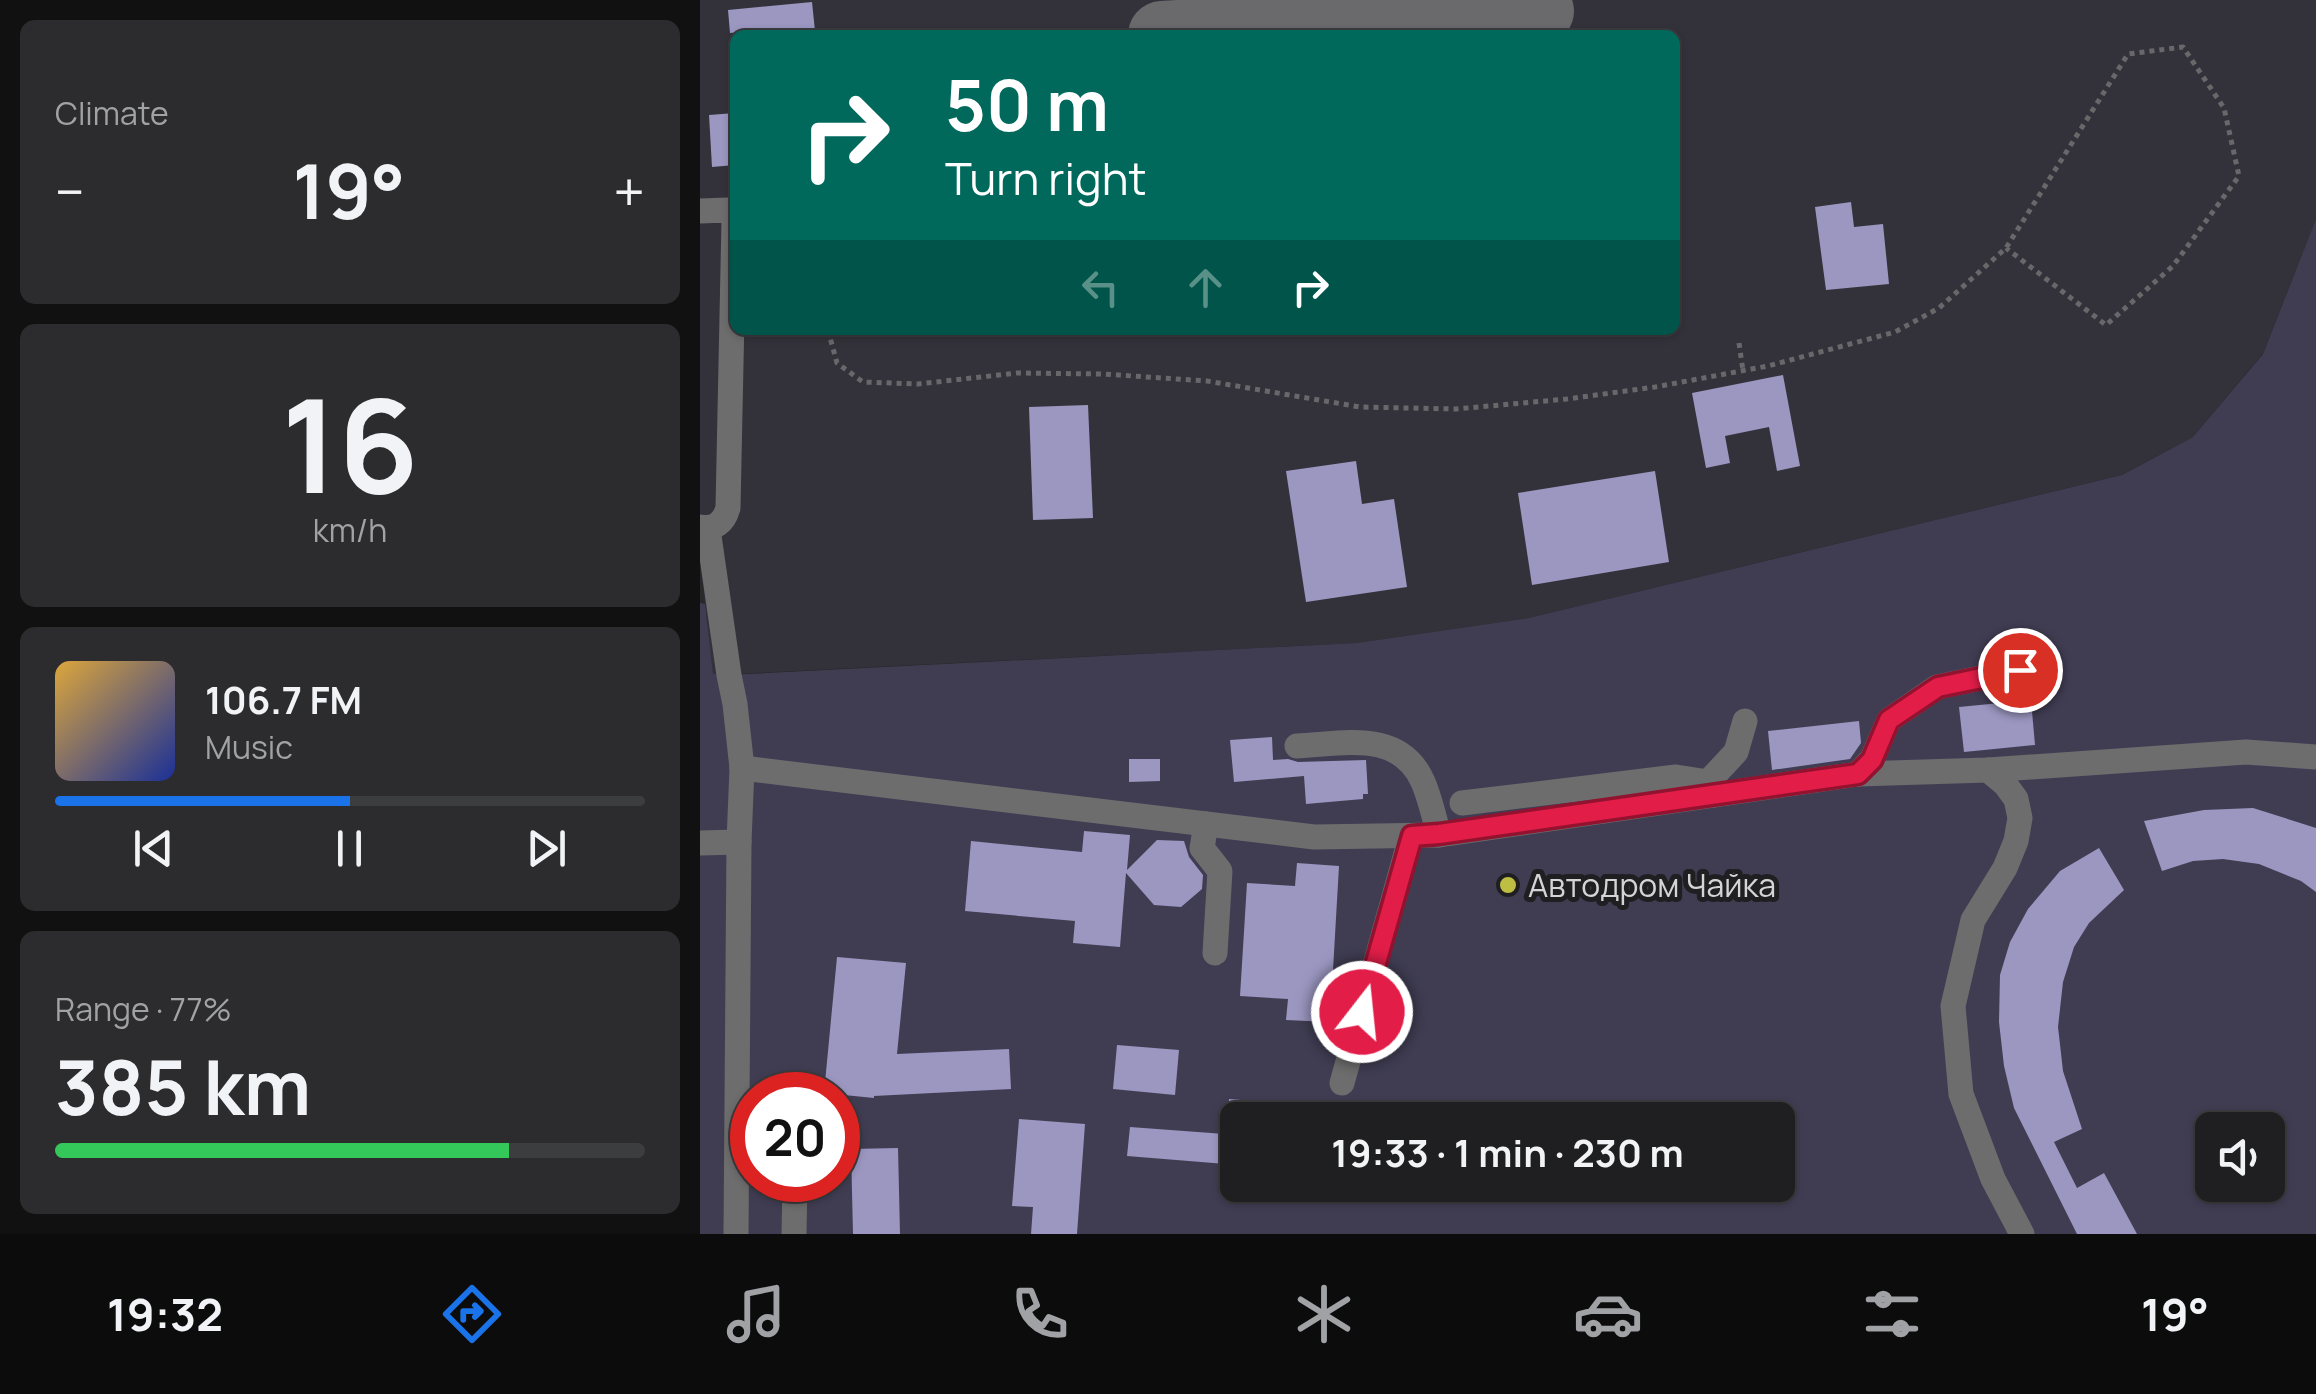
<!DOCTYPE html>
<meta charset="utf-8">
<style>
:root{--surface:#1f1f21;--page:#2c2c2e;--text:#f1f3f6;--muted:#a1a2a5;--line:#3c3d3f;--accent:#1a73e8}
body{margin:0;font-family:Manrope,sans-serif;background:var(--page);color:var(--text);height:100vh;display:flex;flex-direction:column;font-size:38px;white-space:nowrap}
*{box-sizing:border-box;margin:0}
p{font-size:32px;color:var(--muted)}
.icon{flex:none;width:55px;height:55px;fill:none;stroke:currentColor;stroke-width:2;stroke-linecap:round;stroke-linejoin:round}
.map{position:relative;flex:1;overflow:hidden}
.sheet{display:flex;flex-direction:column;gap:20px;padding:20px;background:#111112;width:700px}
.sheet>*{flex:none}
.guide{position:absolute;left:30px;top:30px;width:950px;height:305px;border-radius:15px;box-shadow:0 2px 8px #0004,0 0 0 2px var(--line);background:#00695c;color:#fff;overflow:hidden}
.fabs{position:absolute;left:1495px;top:1112px;display:grid;gap:20px}
.fabs a{display:grid;place-items:center;width:90px;height:90px;border-radius:15px;background:var(--surface);box-shadow:0 2px 8px #0004,0 0 0 2px var(--line);font-size:50px}
.speed{position:absolute;left:30px;top:1072px;display:flex;gap:20px;font-size:50px;font-weight:700;text-align:center}
.speed>*{display:grid;place-content:center;width:130px;height:130px;border-radius:50%;background:var(--surface);box-shadow:0 2px 8px #0004,0 0 0 2px var(--line);line-height:1}
.speed .limit{border:15px solid #d22;background:#fff;color:#111}
.pin{position:absolute;display:grid;place-items:center;width:85px;height:85px;color:#fff;margin:-42px;border:5px solid #fff;border-radius:50%;box-shadow:0 2px 10px #0007}
.me{position:absolute;width:110px;margin:-55px;rotate:16deg;stroke-linejoin:round;filter:drop-shadow(0 0 8px #0008)}
.turn{display:flex;align-items:center;gap:35px;height:210px;padding:0 50px;font-size:45px}
.turn .icon{width:130px;height:130px;stroke-width:2.5}
.turn b{display:block;font-size:70px;line-height:85px}
.lanes{display:flex;align-items:center;height:95px;padding:0 50px;background:#0003;justify-content:center;gap:50px;direction:ltr}
.lanes .off{opacity:.35}
.big{font-size:75px;font-weight:700;line-height:1.1}
.sheet .tile{flex:1;display:flex;flex-direction:column;justify-content:center;gap:15px;min-width:0;padding:0 35px;border-radius:15px;background:var(--page)}
.sheet .dial{align-items:center;gap:0}
.dial b{font-size:130px;line-height:1}
.song{display:flex;align-items:center;gap:30px}
.cover{width:120px;height:120px;border-radius:15px;background:linear-gradient(135deg,hsl(40 70% 55%),hsl(230 70% 35%))}
.played{height:10px;border-radius:5px;background:linear-gradient(90deg,var(--accent) 50%,var(--line) 50%)}
.keys{display:flex;justify-content:space-around;direction:ltr}
.heat{display:flex;justify-content:space-between;align-items:center;font-size:55px;direction:ltr}
.charge{height:15px;border-radius:8px;background:linear-gradient(90deg,#34c759 77%,var(--line) 0)}
.trip{position:absolute;left:520px;top:1102px;width:575px;height:100px;border-radius:15px;background:var(--surface);box-shadow:0 2px 8px #0004,0 0 0 2px var(--line);font-weight:700;line-height:100px;text-align:center}
.tab-bar{display:flex;height:160px;justify-content:space-around;align-items:center;background:#0c0c0d;color:var(--muted)}
.tab-bar .icon{width:70px;height:70px}
.tab-bar .active{color:var(--accent)}
.tab-bar b{font-size:45px;color:var(--text)}
main{display:flex;flex:1;min-height:0}
.map>svg:first-child{display:block}
.built{fill:#33323b;fill-rule:evenodd}
.green{fill:#403d53;fill-rule:evenodd}
.lines{fill:none;stroke-linecap:round;stroke-linejoin:round}
.taxiway{stroke:#6a6a6c;stroke-width:68}
.building{fill:#9b97c1}
.path{stroke:#68686b;stroke-width:5;stroke-dasharray:5 5;stroke-linecap:butt}
.minor{stroke:#6d6d6e;stroke-width:25}
.route-casing{stroke:#92132f;stroke-width:25}
.route{stroke:#e11d48;stroke-width:18}
.poi-dot{fill:#bebf42;stroke:#1f1f22;stroke-width:4}
.labels{text-anchor:middle;dominant-baseline:central;stroke-width:10;stroke-linejoin:round;paint-order:stroke}
.poi-label{font-size:32px;fill:#d4d4d6;stroke:#1f1f22;text-anchor:start}
</style>
<main>
<section class="sheet">
<div class="tile"><p>Climate</p>
<div class="heat"><a>−</a><b class="big">19°</b><a>+</a></div>
</div>
<div class="tile dial"><b>16</b><p>km/h</p></div>
<div class="tile">
<div class="song"><i class="cover"></i><div><b>106.7 FM</b><p>Music</p></div></div>
<div class="played"></div>
<div class="keys"><svg class="icon" aria-label="previous" viewBox="0 0 24 24"><path d="M18 5L8 12l10 7zM5 5v14"/></svg><svg class="icon" aria-label="pause" viewBox="0 0 24 24"><path d="M8 5v14M16 5v14"/></svg><svg class="icon" aria-label="next" viewBox="0 0 24 24"><path d="M6 5l10 7-10 7zM19 5v14"/></svg></div>
</div>
<div class="tile"><p>Range · 77%</p><b class="big">385 km</b><div class="charge"></div></div>
</section>
<div class="map">
<svg width="1616" height="1234" viewBox="0 0 1616 1234">
<rect width="100%" height="100%" fill="#29292c"/>
<path class="built" d="M0 0H1616V219L1563 353 1493 437 1421 475 829 618 657 643 13 675 0 558ZM35 35H975V330H35Z"/>
<path class="green" d="M1616 219V1234H0V603L5 604 13 674 29 675 657 643 829 618 1422 475 1493 437 1563 354ZM52 1095H138V1180H52ZM538 1120H1078V1185H538ZM1512 1130H1568V1185H1512Z"/>
<g class="lines">
<polyline class="taxiway" points="462,35 840,11"/>
</g>
<g class="building">
<polygon points="112,2 115,31 85,34 84,28 30,33 28,10"/>
<polygon points="35,113 35,165 12,167 9,115"/>
<polygon points="1151,202 1154,227 1183,224 1189,284 1126,290 1115,207"/>
<polygon points="1083,375 1100,466 1077,471 1069,427 1025,436 1030,463 1006,468 992,393"/>
<polygon points="388,405 393,518 333,520 329,407"/>
<polygon points="656,461 662,504 694,499 707,587 606,602 586,471"/>
<polygon points="955,471 969,562 832,585 818,493"/>
<polygon points="1331,700 1335,745 1264,752 1259,707"/>
<polygon points="1159,721 1161,743 1150,759 1072,770 1068,731"/>
<polygon points="572,737 573,760 588,759 598,762 666,760 668,794 663,794 663,799 606,804 604,776 534,782 530,740"/>
<polygon points="429,759 460,759 460,781 429,782"/>
<polygon points="1553,808 1616,828 1616,892 1601,881 1559,864 1523,859 1493,861 1462,871 1444,821 1504,810"/>
<polygon points="384,831 430,835 427,870 457,840 484,841 489,857 503,875 502,889 481,907 454,905 426,873 420,947 373,943 375,921 265,911 271,841 382,852"/>
<polygon points="1399,848 1424,890 1389,923 1374,947 1363,982 1358,1027 1363,1071 1382,1129 1354,1142 1377,1188 1404,1173 1437,1234 1377,1234 1314,1108 1304,1066 1299,1022 1300,975 1310,942 1328,909 1360,871"/>
<polygon points="597,863 639,866 630,1022 586,1020 588,999 540,996 547,883 595,886"/>
<polygon points="137,957 206,963 197,1054 309,1049 311,1089 174,1096 174,1098 124,1093"/>
<polygon points="417,1045 479,1050 475,1095 413,1089"/>
<polygon points="529,1099 565,1102 564,1120 528,1120"/>
<polygon points="319,1119 385,1124 377,1234 331,1234 333,1207 312,1206"/>
<polygon points="430,1127 538,1135 538,1165 427,1156"/>
<polygon points="198,1148 200,1234 153,1234 151,1149"/>
</g>
<g class="lines">
<g class="path">
<polyline points="128,330 137,363 163,382 218,384 317,373 403,374 507,381 660,407 756,409 867,399 955,387 1068,366 1195,332 1239,308 1306,248 1428,54 1483,47 1524,108 1539,176 1473,266 1406,325 1306,248"/>
<polyline points="1039,343 1043,371"/>
</g>
<g class="minor">
<path d="M0 211 28 210 34 220 28 508C24 522 15 530 0 527"/>
<polyline points="8,529 29,675 35,704 42,768 39,842 36,1234"/>
<path d="M597 746C643 744 700 729 723 782 730 798 734 817 739 835"/>
<polyline points="42,768 614,837 739,835 1158,774 1288,770 1546,752 1616,757"/>
<polyline points="1288,770 1305,784 1316,799 1320,818 1316,841 1305,868 1273,920 1253,1006 1261,1094 1293,1179 1322,1234"/>
<polyline points="1158,774 1172,759 1189,720 1237,687 1320,670"/>
<polyline points="1008,782 1036,752 1045,721"/>
<polyline points="762,803 976,777 1008,782 1013,795"/>
<polyline points="506,824 502,848 520,871 515,953"/>
<polyline points="0,843 39,842"/>
<polyline points="642,1083 711,836"/>
<polyline points="94,1234 95,1180"/>
</g>
</g>
<g class="lines">
<g class="route-casing">
<polyline id="route" points="662,1012 712,836 739,834 1158,774 1172,760 1189,720 1238,687 1320,670"/>
</g>
<use href="#route" class="route"/>
</g>
<circle class="poi-dot" cx="808" cy="885" r="10"/>
<g class="labels">
<g class="poi-label">
<text x="828" y="885">Автодром Чайка</text>
</g>
</g>
</svg>
<div class="fabs">
<a><svg class="icon" aria-label="sound" viewBox="0 0 24 24"><path d="M4 9h4l5-4v14l-5-4H4zM17 9q2 3 0 6"/></svg></a>
</div>
<div class="speed"><div class="limit">20</div></div>
<div class="pin" style="left:1320px;top:670px;background:#d93025"><svg class="icon" aria-label="arrive" viewBox="0 0 24 24"><path d="M6 21V4h12l-3 4 3 4H6"/></svg></div>
<svg class="me" style="left:662px;top:1012px" viewBox="-20 -20 40 40"><circle r="17" fill="#e11d48" stroke="#fff" stroke-width="3"/><path d="M0-11L8 9 0 5-8 9z" fill="#fff"/></svg>
<div class="trip">19:33 · 1 min · 230 m</div>
<div class="guide">
<div class="turn"><svg class="icon" aria-label="right" viewBox="0 0 24 24"><path d="M7 20v-9h11M14 6l5 5-5 5"/></svg><div><b>50 m</b>Turn right</div></div>
<div class="lanes"><svg class="icon off" aria-label="left" viewBox="0 0 24 24"><path d="M17 20v-9H6M10 6l-5 5 5 5"/></svg><svg class="icon off" aria-label="ahead" viewBox="0 0 24 24"><path d="M12 20V5M6 11l6-6 6 6"/></svg><svg class="icon" aria-label="right" viewBox="0 0 24 24"><path d="M7 20v-9h11M14 6l5 5-5 5"/></svg></div>
</div>
</div>
</main>
<nav class="tab-bar">
<b>19:32</b>
<svg class="icon active" aria-label="directions" viewBox="0 0 24 24"><path d="M12 3l9 9-9 9-9-9zM9 14v-3h6M13 9l2 2-2 2"/></svg>
<svg class="icon" aria-label="music" viewBox="0 0 24 24"><path d="M9 18V5l10-2v13"/><circle cx="6" cy="18" r="3"/><circle cx="16" cy="16" r="3"/></svg>
<svg class="icon" aria-label="phone" viewBox="0 0 24 24"><path d="M5 4h4l2 5-3 2q2 4 5 5l2-3 5 2v4C11 20 4 13 5 4z"/></svg>
<svg class="icon" aria-label="climate" viewBox="0 0 24 24"><path d="M12 3v18M4 7l16 10M4 17L20 7"/></svg>
<svg class="icon" aria-label="car" viewBox="0 0 24 24"><path d="M5 17H2v-5l4-1 3-4h7l3 4 3 1v5h-3M9 17h6M6 11h13"/><circle cx="7" cy="17" r="2"/><circle cx="17" cy="17" r="2"/></svg>
<svg class="icon" aria-label="filters" viewBox="0 0 24 24"><path d="M4 7h16M4 17h16"/><circle cx="9" cy="7" r="2"/><circle cx="15" cy="17" r="2"/></svg>
<b>19°</b>
</nav>
